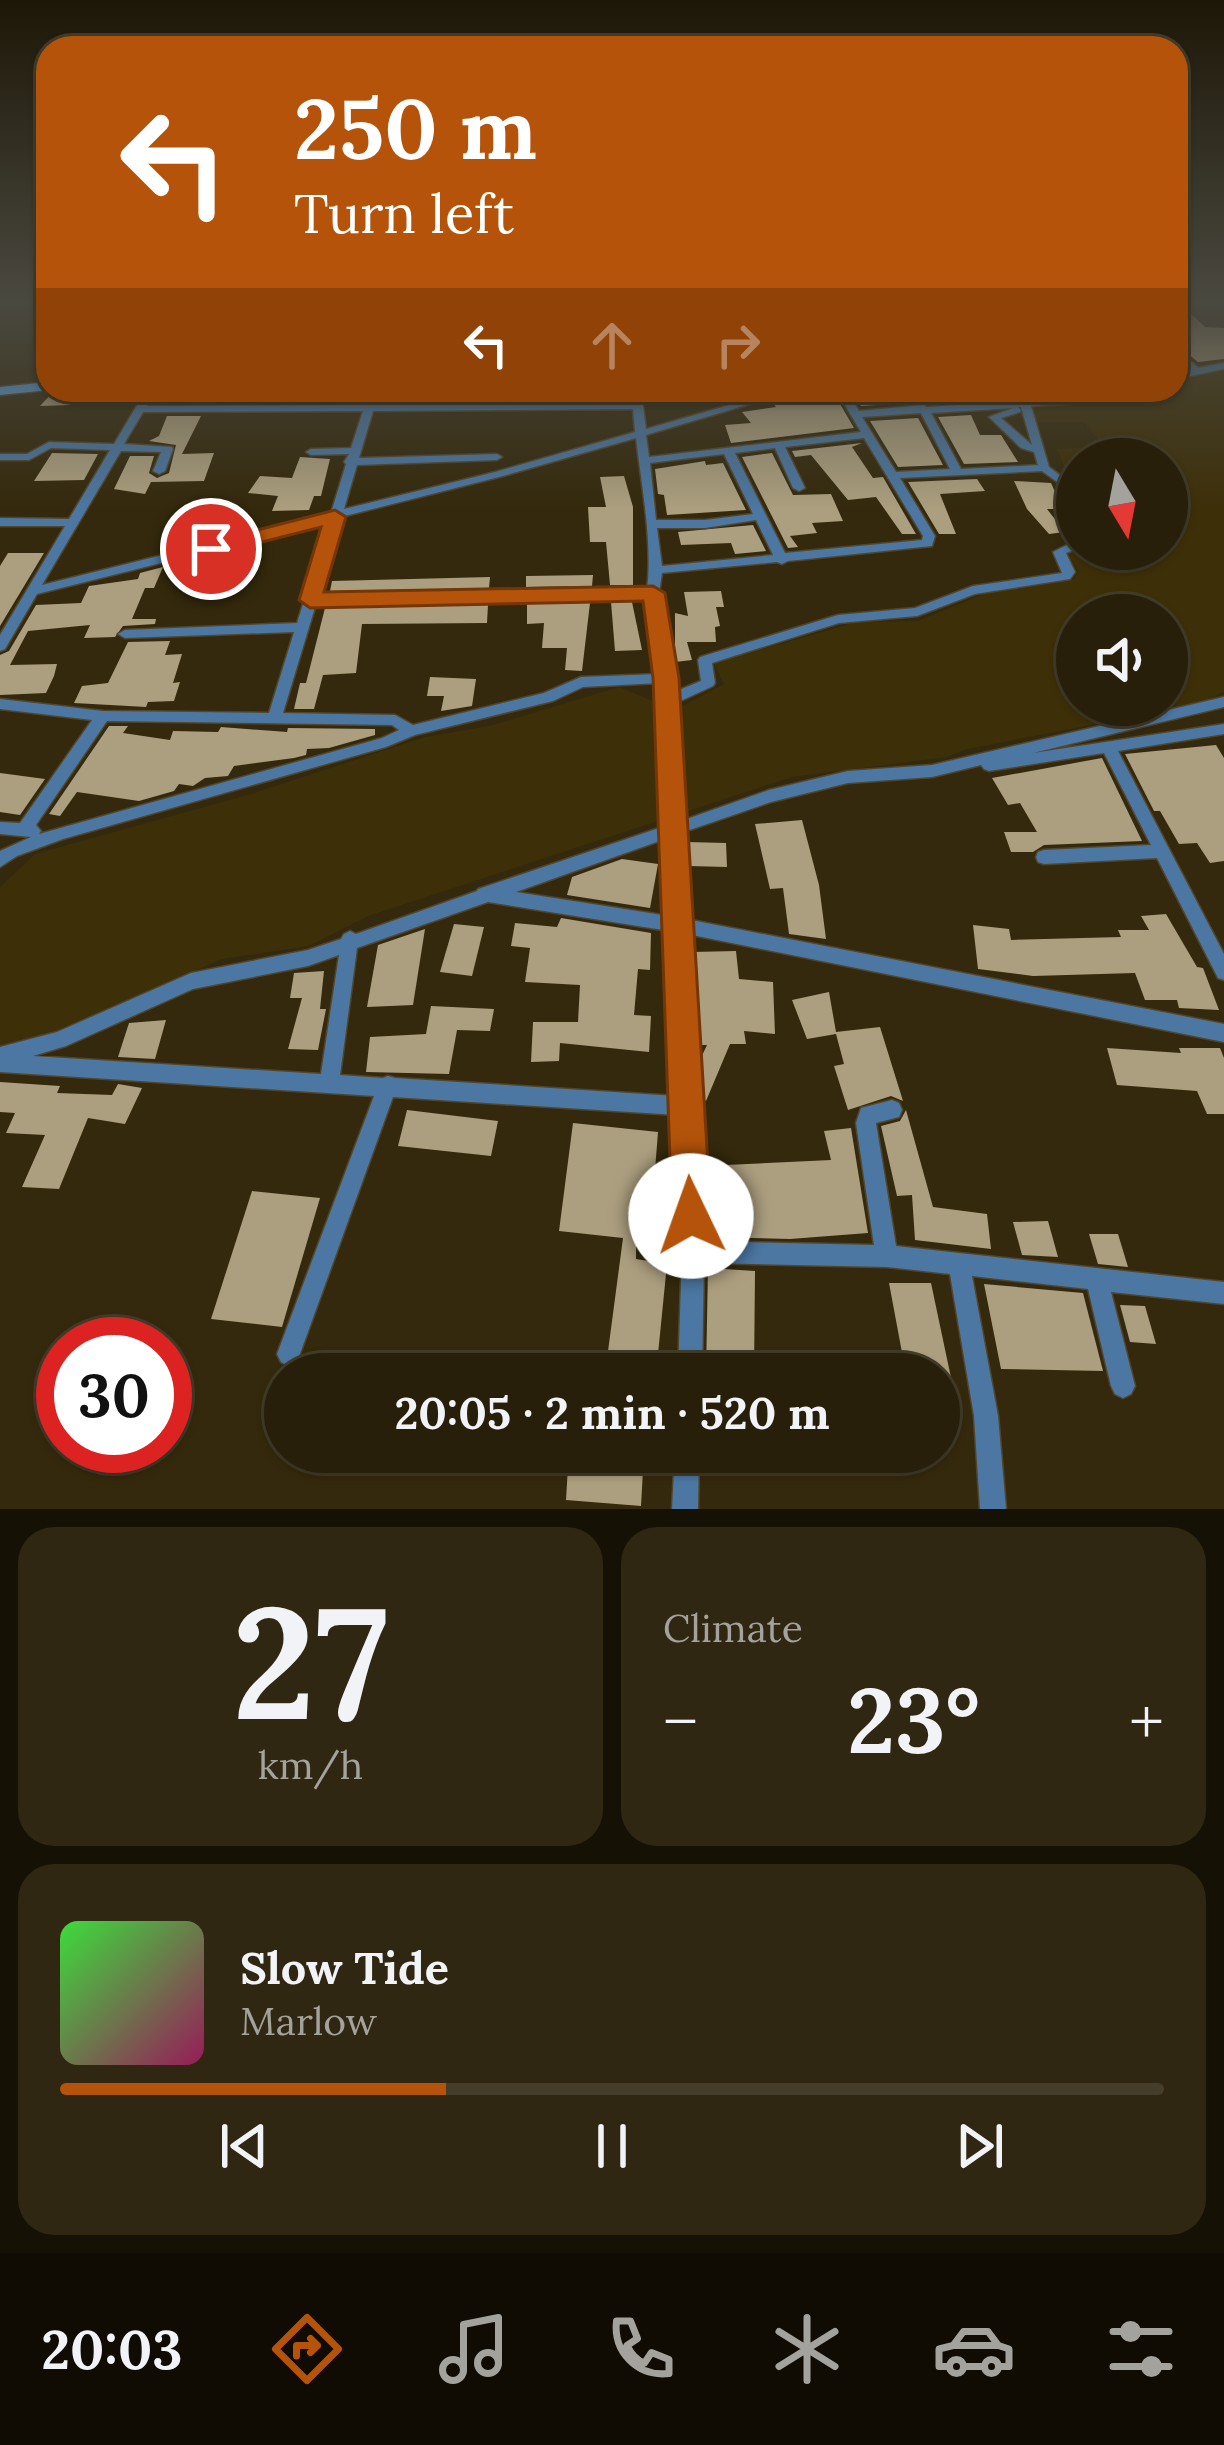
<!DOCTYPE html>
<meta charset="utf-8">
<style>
:root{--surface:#271f09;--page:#2f2712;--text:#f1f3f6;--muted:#a4a29c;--line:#433d2a;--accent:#b45309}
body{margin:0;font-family:Lora,serif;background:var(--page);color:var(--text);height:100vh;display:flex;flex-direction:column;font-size:45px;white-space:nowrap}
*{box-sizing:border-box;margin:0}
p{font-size:39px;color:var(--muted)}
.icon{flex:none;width:66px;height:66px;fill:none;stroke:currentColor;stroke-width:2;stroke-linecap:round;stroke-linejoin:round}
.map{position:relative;height:1509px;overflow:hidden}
.side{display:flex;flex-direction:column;gap:18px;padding:18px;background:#151105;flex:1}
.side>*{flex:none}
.top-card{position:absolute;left:36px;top:36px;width:1152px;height:366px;border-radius:36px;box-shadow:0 3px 9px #0004,0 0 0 3px var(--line);background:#b45309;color:#fff;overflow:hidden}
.needle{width:78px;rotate:170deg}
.fabs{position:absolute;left:1056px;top:438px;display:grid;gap:24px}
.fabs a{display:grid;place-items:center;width:132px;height:132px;border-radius:50%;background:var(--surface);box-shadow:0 3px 9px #0004,0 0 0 3px var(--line);font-size:60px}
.speed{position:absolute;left:36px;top:1317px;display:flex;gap:24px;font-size:60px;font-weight:700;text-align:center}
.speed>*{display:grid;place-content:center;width:156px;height:156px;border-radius:50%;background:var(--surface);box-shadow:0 3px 9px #0004,0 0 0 3px var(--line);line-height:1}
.speed .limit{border:18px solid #d22;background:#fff;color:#111}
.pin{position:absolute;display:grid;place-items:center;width:102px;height:102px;color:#fff;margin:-51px;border:6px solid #fff;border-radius:50%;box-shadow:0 3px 12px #0007}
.me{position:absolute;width:132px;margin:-66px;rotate:357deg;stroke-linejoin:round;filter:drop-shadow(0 0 9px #0008)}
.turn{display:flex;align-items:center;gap:42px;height:252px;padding:0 60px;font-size:54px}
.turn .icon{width:156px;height:156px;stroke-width:2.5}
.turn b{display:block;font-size:84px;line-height:102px}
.lanes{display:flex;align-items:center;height:114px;padding:0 60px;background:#0003;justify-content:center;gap:60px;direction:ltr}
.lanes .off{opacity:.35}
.big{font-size:90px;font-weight:700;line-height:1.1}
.side .tile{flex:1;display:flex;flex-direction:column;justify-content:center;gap:18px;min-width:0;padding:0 42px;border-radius:36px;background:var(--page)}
.side .dial{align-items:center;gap:0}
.dial b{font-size:156px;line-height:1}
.song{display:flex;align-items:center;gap:36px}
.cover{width:144px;height:144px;border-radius:18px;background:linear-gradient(135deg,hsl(120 70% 55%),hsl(330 70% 35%))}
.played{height:12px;border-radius:6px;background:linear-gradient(90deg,var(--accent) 35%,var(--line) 35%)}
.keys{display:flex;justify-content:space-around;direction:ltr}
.heat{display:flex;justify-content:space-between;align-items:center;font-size:66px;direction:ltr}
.side .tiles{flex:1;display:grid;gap:18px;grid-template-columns:1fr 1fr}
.tile:last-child{grid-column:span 2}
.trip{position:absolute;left:264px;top:1353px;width:696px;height:120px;border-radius:60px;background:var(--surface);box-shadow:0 3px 9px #0004,0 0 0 3px var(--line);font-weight:700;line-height:120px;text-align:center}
.tab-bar{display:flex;height:192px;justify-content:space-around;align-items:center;background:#100c04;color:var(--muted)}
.tab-bar .icon{width:84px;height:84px}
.tab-bar .active{color:var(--accent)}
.tab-bar b{font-size:54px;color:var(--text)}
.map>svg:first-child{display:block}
.built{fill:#3d2f08;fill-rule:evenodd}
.building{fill:#ac9f7f}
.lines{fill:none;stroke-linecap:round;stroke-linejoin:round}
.minor-casing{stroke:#51462b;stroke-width:3}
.secondary-casing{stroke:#51462b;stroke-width:3}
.minor{fill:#4b77a2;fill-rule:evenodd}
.secondary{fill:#59a1e7;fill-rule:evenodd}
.route{fill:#b45309;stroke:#753606;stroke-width:3}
</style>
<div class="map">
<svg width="1224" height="1509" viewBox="0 0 1224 1509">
<rect width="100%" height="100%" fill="#34290c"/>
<path class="built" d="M1224 369V692L1200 704 967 749 947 757 792 777 368 916 309 946 222 959 50 1033 0 1048V887L35 854 251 794 425 737 490 726 619 687 675 710 724 684 714 664 718 662 857 622 918 621 991 591 1074 579 1079 571 1067 553 1078 549H1167V459H1077V489L1071 484 1057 449 1103 446 1084 422H1035L1029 405 1159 398 1160 390H1176V381ZM1077 615H1167V705H1077Z"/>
<g class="building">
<polygon points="1176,299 1205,327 1224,328 1224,359 1198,362 1176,344"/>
<polygon points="817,390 832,390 854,428 731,443 725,425 751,423 742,412 776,407 772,402 819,394"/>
<polygon points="851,390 959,390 964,400 861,406"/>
<polygon points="110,391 102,404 40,406 53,392"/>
<polygon points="971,415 980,435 1001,435 1018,462 964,464 938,417"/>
<polygon points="167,416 201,416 182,454 214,453 204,481 151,482 145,494 114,489 130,456 154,456 149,473 157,478 169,473 176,445 149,441 159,436"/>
<polygon points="918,418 943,465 898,467 870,421"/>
<polygon points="862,443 852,447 873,478 883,477 916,534 902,534 876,497 848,500 811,455 795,457 792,451"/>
<polygon points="52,453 98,454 84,480 34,481"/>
<polygon points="772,453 793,495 831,494 843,521 812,523 817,533 790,536 798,547 788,548 742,457"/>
<polygon points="300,457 330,459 321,496 314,496 309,510 272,511 278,496 248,493 260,476 292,478"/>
<polygon points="705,461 706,465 723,463 746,510 667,515 664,495 658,494 655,469"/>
<polygon points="624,476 633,507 633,585 610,585 606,542 590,542 588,507 606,507 600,477"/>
<polygon points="977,479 985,491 940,494 956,534 939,534 908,482"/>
<polygon points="1014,481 1051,483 1063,509 1047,509 1065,532 1049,534 1027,509"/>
<polygon points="753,525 766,551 735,554 731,543 681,545 678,532"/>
<polygon points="8,553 44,553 0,626 0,566"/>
<polygon points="163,567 154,588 145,588 132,619 156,619 155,624 123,626 115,637 84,638 90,625 28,631 10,665 57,664 54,676 46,693 0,695 0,655 9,651 36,605 81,603 89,586 138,579 140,573"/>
<polygon points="593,575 592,586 526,587 526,576"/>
<polygon points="490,577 489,588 330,591 332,581"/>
<polygon points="721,591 724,607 716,607 720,626 715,627 716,642 687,642 692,660 675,662 675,613 688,616 684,592"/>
<polygon points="611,602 632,602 642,650 615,651"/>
<polygon points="590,603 582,671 565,670 567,648 542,648 544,623 527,624 527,604"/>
<polygon points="488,605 487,623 362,624 356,673 323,675 314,709 294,709 300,683 306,683 325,608"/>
<polygon points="170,641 165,655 182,654 173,683 180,682 174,701 148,702 146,707 74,703 82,686 108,683 128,642"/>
<polygon points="430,677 476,679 472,706 441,711 444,696 427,696"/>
<polygon points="109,726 128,726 123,733 170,740 173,731 218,732 221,727 287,732 288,728 375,729 375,735 329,748 307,749 306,755 294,758 234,766 228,776 205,778 193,786 179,784 174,791 139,801 77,792 60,816 49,814"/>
<polygon points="1216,745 1224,758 1224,861 1210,863 1197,843 1179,844 1160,811 1154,811 1125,754"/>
<polygon points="1102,758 1142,841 1044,845 1033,852 1011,852 1004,832 1037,832 1020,803 1008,805 992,778"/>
<polygon points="0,773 45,779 20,815 0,812"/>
<polygon points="802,820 819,885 826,939 789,934 783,888 770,889 755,824"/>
<polygon points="687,842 726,843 727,867 688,866"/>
<polygon points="622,859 658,864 650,908 567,895 572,877"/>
<polygon points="1166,914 1197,967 1203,968 1219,1010 1179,1008 1177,1000 1145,1000 1135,973 1033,976 978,969 973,925 1009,929 1011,940 1121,937 1118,930 1149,930 1141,916"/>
<polygon points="561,918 651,933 650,970 638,969 634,1015 651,1016 649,1052 560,1043 559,1061 531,1062 533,1022 578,1022 580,985 525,982 530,948 511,946 515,923 557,927"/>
<polygon points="454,924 484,927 472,976 440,972"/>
<polygon points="425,929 413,1005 367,1007 378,945"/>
<polygon points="736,951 739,979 773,982 775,1034 744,1031 746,1044 730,1044 706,1101 700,1099 698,1064 707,1045 697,1045 692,952"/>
<polygon points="324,971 320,1009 326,1009 318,1050 288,1049 302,998 290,998 294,973"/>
<polygon points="829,992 836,1032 880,1027 903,1101 891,1096 848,1110 834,1066 844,1064 836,1034 807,1039 792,1000"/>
<polygon points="431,1006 494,1009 490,1031 457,1030 449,1074 366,1072 370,1037 426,1034"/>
<polygon points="166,1020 155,1059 118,1057 129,1023"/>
<polygon points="1107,1048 1181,1053 1179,1048 1220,1048 1224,1058 1224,1114 1207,1114 1197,1091 1117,1085"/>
<polygon points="0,1082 60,1086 57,1093 112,1095 118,1084 142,1088 125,1124 88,1118 59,1189 22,1187 45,1135 6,1133 15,1113 0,1112"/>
<polygon points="407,1110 498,1121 491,1156 398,1146"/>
<polygon points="906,1110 933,1207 987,1214 991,1249 915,1240 912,1195 897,1196 881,1126 900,1121"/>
<polygon points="573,1123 658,1132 649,1246 636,1247 636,1259 667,1264 656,1374 605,1374 623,1238 559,1231"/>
<polygon points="851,1128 868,1233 790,1239 707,1237 704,1166 831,1160 824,1131"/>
<polygon points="252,1191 320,1198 282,1327 211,1319"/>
<polygon points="1048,1221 1058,1257 1022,1255 1013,1222"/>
<polygon points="1089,1234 1118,1234 1128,1267 1098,1264"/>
<polygon points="708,1268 755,1271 754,1374 706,1374"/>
<polygon points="889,1283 931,1283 961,1425 939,1426 939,1374 906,1374"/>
<polygon points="984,1284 1083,1293 1103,1371 1001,1369"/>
<polygon points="1120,1305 1145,1306 1156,1344 1130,1342"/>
<polygon points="581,1452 644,1452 641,1506 566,1500 568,1466 579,1467"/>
</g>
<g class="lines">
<g class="minor-casing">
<g id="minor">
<polygon points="1176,348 1198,368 1224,363 1224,369 1176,379 1176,373 1189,370 1176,357"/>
<path d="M146 390H156L147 406 364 405 369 390H379L375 404 632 403 631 390H641L646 429 781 390H797L646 435 649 457 861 432 836 390H846L859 411 923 405 927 407 1019 401 1016 390H1026L1029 400 1147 393 1148 390H1158L1155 398 1151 399 1031 406 1049 467 1077 488V496L1042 471 900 478 935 536 932 546 788 561 782 564 777 562 662 573 659 593 674 692 701 681 698 660 700 657 838 615 915 608 973 586 1062 573 1053 552 1077 540V549L1066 553 1075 572 1070 579 975 594 917 616 839 623 712 663 715 683 713 686 674 704 681 821 769 790 848 771 932 765 1224 697V707L1033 753 1224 724V734L1118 751 1224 954V980L1218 978 1157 858 1044 864 1038 862 1036 857 1038 852 1044 850 1151 845 1104 753 989 771 984 769 981 765 932 777 848 783 771 802 681 833 686 919 1224 1024V1042L687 934 703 1241 874 1245 856 1123 861 1108 892 1100 899 1103 902 1110 899 1117 876 1123 896 1246 1224 1282V1304L1111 1292 1135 1386 1131 1394 1123 1398 1115 1394 1111 1386 1088 1289 972 1276 998 1416 1006 1509H980L974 1416 950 1274 887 1267 704 1263 702 1374H678L682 1252 677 1115 393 1097 297 1362 289 1366 281 1362 277 1354 374 1096 0 1072V1047L57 1032 191 973 308 950 341 939 344 934 350 931 356 934 477 891 478 889 665 826 659 683 583 687 553 701 415 735 386 747 63 839 17 856 0 867V851L31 837 0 834V822L20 823 92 720 0 709V699L103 711 269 713 294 632 125 638 118 634 125 630 297 623 329 521 37 594 5 649 0 651V635L65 526H0V518L69 519 110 450 51 448 29 460H0V454H27L49 442 114 444ZM1018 407H1021L1032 445 1001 418 1020 412 1021 410ZM1013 408 989 417 1021 448 1034 452 1038 465 961 469 931 413ZM633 409 635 432 495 472 344 509 357 465 497 460 502 457 497 454 359 458 373 411ZM363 411 351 448 311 449 306 452 311 455 349 454 344 462 346 464 331 513 42 585 121 451 161 452 153 471 159 474 165 471 173 449 172 447 124 444 143 412ZM921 413 950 469 896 472 862 417ZM636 438C641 482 653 544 647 589L318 596 341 517 503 476ZM864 438 923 536 922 540 785 553 735 453 775 448 793 488 799 491 805 488 785 447ZM724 454 753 514 705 520H656L650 463ZM756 520 773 555 662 566 657 528H705ZM647 597 658 674 581 677 544 693 413 725 395 715 283 713 316 604ZM107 721 392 725 399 730 382 738 39 834 41 831 36 825ZM665 839 669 916 516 892ZM488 902 669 931 676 1096 395 1078 388 1076 383 1078 340 1075 357 948ZM339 955 321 1074 33 1056 66 1046 193 989 308 966Z"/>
<polygon points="675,1452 699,1452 698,1509 672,1509"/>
</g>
</g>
<g class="secondary-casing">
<polygon id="secondary" points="48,382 49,390 0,395 0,387"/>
</g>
<use href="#minor" class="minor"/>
<use href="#secondary" class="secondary"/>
</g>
<linearGradient id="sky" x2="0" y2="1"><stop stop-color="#1d1707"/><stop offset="0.59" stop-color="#4a4940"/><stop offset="1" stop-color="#4a4940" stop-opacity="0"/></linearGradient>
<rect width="1224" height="510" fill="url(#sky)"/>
<polygon class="route" points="335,510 346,517 324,592 653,586 665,593 679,678 711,1216 705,1229 691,1235 678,1229 672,1216 653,678 643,601 310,608 299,600 321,527 211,555 199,549 203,544"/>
</svg>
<div class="fabs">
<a><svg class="needle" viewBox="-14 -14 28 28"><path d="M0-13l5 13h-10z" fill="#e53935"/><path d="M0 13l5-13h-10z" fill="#a4a29c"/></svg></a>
<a><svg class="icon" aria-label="sound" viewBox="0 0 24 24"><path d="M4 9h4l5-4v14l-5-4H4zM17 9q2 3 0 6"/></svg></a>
</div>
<div class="speed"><div class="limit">30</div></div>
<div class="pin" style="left:211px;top:549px;background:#d93025"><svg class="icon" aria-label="arrive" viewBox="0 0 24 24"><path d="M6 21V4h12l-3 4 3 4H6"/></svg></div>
<svg class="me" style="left:691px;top:1216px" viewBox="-20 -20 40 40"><circle r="19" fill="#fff"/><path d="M0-13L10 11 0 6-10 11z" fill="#b45309"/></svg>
<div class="trip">20:05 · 2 min · 520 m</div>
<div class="top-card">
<div class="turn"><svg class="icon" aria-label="left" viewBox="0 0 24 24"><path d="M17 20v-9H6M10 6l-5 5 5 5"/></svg><div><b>250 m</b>Turn left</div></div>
<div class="lanes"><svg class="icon" aria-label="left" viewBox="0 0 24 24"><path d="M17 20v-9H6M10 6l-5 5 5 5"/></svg><svg class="icon off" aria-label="ahead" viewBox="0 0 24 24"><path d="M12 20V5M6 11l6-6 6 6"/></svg><svg class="icon off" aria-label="right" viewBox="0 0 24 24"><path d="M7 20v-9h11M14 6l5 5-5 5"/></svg></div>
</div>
</div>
<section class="side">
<div class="tiles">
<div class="tile dial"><b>27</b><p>km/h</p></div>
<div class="tile"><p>Climate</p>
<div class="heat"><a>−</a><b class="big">23°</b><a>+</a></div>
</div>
<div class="tile">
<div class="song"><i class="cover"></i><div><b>Slow Tide</b><p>Marlow</p></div></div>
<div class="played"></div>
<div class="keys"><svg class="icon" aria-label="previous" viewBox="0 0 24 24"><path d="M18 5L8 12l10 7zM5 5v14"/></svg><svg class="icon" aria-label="pause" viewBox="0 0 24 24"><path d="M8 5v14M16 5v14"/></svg><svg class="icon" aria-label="next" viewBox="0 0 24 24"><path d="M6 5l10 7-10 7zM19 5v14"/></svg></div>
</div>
</div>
</section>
<nav class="tab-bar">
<b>20:03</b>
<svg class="icon active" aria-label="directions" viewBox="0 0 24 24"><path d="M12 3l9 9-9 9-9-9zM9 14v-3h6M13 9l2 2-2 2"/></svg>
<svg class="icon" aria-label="music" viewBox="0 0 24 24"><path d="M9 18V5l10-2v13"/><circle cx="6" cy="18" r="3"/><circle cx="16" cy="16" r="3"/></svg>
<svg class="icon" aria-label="phone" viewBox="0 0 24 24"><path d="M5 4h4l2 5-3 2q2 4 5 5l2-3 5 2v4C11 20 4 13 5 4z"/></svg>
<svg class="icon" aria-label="climate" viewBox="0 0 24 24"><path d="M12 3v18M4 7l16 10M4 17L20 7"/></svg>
<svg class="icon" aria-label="car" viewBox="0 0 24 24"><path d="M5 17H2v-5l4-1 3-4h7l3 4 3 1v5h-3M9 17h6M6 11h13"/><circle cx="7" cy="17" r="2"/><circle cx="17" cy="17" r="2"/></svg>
<svg class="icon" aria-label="filters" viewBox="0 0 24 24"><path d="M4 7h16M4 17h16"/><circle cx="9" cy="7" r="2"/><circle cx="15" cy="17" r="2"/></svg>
</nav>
